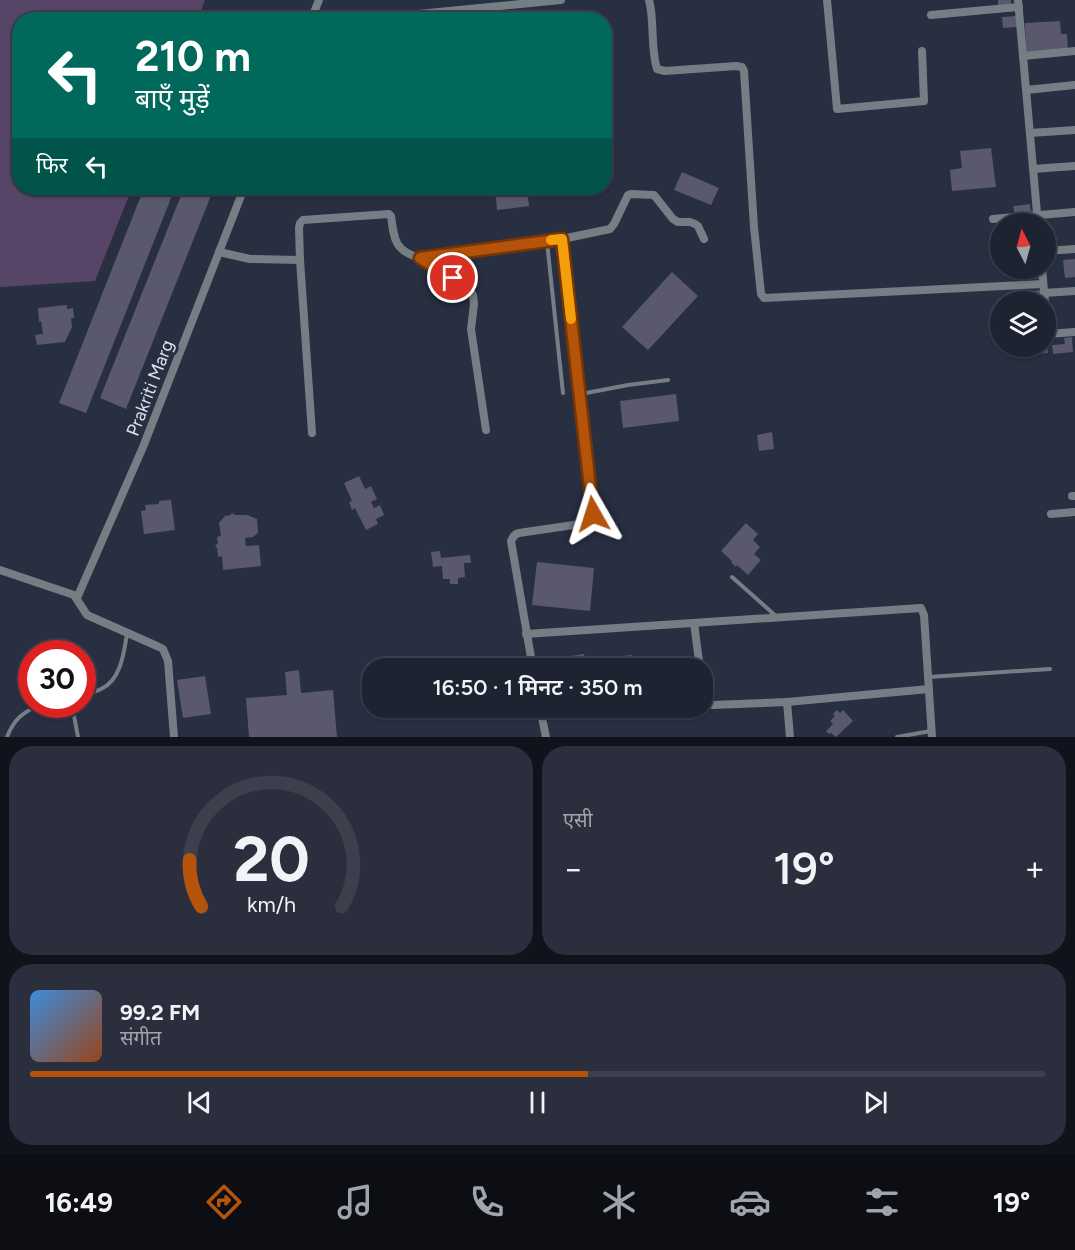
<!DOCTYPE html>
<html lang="hi">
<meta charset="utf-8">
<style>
:root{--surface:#1e2331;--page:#2b2f3d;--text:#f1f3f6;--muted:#a1a4ab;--line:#3c404d;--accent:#b45309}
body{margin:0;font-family:Figtree,"Noto Sans Devanagari",sans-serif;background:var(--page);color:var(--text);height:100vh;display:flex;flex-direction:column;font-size:22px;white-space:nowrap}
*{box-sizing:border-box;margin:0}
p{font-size:20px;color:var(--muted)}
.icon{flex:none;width:33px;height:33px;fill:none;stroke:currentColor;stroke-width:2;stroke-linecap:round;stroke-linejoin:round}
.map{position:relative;height:737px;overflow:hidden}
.drawer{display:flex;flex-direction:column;gap:9px;padding:9px;background:#10131b;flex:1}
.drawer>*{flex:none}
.hud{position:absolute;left:12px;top:12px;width:600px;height:183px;border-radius:24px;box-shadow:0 2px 4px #0004,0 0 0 2px var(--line);background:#00695c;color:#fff;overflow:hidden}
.needle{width:39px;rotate:354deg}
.fabs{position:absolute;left:990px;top:213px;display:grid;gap:12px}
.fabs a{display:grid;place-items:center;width:66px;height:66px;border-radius:50%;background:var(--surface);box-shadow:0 2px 4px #0004,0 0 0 2px var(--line);font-size:30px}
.speed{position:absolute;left:18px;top:640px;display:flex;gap:12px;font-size:30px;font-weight:700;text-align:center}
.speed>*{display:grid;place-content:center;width:78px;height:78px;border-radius:50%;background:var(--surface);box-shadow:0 2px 4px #0004,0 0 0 2px var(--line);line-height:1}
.speed .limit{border:9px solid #d22;background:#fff;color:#111}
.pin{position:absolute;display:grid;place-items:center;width:51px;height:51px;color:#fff;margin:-26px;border:3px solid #fff;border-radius:50%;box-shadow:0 2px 6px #0007}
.me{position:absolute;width:66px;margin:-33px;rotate:354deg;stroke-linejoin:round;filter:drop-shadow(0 0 4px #0008)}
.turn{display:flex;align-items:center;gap:21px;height:126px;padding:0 24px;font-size:27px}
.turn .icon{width:78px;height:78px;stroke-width:2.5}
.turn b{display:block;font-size:42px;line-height:51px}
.then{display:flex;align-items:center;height:57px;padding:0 24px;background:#0003;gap:12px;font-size:22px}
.big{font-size:45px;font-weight:600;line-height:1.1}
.drawer .widget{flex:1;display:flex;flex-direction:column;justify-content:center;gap:9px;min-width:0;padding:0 21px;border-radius:24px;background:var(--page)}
.drawer .dial{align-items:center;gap:0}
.dial svg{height:156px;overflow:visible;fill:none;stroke:var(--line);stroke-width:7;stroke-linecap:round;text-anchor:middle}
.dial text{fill:var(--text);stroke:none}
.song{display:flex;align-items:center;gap:18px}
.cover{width:72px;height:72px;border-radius:9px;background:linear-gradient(135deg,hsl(210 70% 55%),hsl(20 70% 35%))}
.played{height:6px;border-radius:3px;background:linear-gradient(90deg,var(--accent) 55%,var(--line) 55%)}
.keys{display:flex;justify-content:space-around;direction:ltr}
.heat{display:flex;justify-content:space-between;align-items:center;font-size:33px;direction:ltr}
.drawer .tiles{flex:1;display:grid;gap:9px;grid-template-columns:1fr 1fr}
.widget:last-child{grid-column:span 2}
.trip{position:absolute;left:362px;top:658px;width:351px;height:60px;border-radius:24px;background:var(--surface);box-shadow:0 2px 4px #0004,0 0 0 2px var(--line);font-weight:600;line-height:60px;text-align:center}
.tab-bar{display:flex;height:96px;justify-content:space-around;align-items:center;background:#0c0e14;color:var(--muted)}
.tab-bar .icon{width:42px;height:42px}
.tab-bar .current{color:var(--accent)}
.tab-bar b{font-size:27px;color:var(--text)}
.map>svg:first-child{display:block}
.green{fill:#574568}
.building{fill:#59586d}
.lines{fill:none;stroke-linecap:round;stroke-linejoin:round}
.service{stroke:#767e85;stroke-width:4}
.minor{stroke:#767e85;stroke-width:8}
.route-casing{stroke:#753606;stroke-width:15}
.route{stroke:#b45309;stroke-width:10}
.slow{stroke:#f59e0b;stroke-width:10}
.labels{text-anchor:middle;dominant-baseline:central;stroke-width:6;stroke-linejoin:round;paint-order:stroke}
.street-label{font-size:18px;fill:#dce2ed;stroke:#282f41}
</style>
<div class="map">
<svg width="1075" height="737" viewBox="0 0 1075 737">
<rect width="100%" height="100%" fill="#282f41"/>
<polygon class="green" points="0,0 205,0 198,19 20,20 20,188 132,188 95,281 0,287"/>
<g class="building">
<polygon points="998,0 1011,0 1011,5 998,6"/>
<polygon points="287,12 302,18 301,20 284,20"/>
<polygon points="1016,16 1017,27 1003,28 1002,17"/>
<polygon points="1060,21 1061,34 1067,34 1068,51 1026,54 1025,23"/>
<polygon points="991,148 996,187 952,191 950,170 962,168 960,151"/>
<polygon points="682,172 719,188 711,205 674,190"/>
<polygon points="144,188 175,188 86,413 59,403"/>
<polygon points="184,188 214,188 126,409 100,398"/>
<polygon points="495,188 527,188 529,206 497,210"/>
<polygon points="1030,204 1031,214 1015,216 1013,206"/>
<polygon points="1075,259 1075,277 1065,278 1063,260"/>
<polygon points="1031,268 1041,268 1042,278 1025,280 1024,270"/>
<polygon points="672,272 698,296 648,350 622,327"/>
<polygon points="1041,290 1043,302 1028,302 1027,292"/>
<polygon points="67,305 67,309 73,308 74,318 71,318 72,327 65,342 37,345 35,335 43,334 41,321 39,322 38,308"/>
<polygon points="1072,337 1073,352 1053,354 1052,345 1065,344 1064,338"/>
<polygon points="1033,346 1047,346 1048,353 1033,354"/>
<polygon points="676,394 679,421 623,428 620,401"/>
<polygon points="772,432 774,449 759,451 757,435"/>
<polygon points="359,476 365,489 371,486 377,499 371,502 374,508 380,505 384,515 376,519 378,524 366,530 355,508 352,510 349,502 352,501 344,483"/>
<polygon points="171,500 175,530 144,534 141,511 146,510 145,505 159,504 159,501"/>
<polygon points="232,513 235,515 247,515 257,519 258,533 253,537 245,538 246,546 259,545 261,566 223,570 222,556 218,557 217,548 215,546 218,543 217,537 221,536 219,523 225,516 230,515"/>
<polygon points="746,523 758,534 753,540 760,547 754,554 761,560 748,575 737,565 736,567 731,562 732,561 721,551"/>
<polygon points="440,551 441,558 470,555 471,563 464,563 465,577 458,578 458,584 450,584 450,579 443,579 442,566 433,567 431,552"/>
<polygon points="537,562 594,568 590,611 532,605"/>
<polygon points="584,654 585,660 632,655 634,669 573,669 571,656"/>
<polygon points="299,670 301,693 333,690 337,737 249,737 246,698 287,695 285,672"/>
<polygon points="205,676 211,714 183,718 177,680"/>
<polygon points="837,710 840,713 843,710 853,721 836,737 831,733 829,734 826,731 833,724 830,721 835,716 833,714"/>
</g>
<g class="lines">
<g class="service">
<polyline points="547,242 563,393"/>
<polyline points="581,394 628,385 668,380"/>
<polyline points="732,577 777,617"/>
<polyline points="929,677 1050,669"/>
<path d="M82 694C89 693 96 692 101 689 121 680 124 652 127 634"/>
<polyline points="72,705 78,737"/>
<path d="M7 737C14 719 23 712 40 705"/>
<polyline points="897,737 931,731"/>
</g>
<g class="minor">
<path d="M649 0C655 22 650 47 657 69L665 71 736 66 742 67 744 71 754 227 761 294 764 298 1043 284"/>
<polyline points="827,0 837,109 924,101 922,51"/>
<polyline points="1018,0 1038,224"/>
<polyline points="931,15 1019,7"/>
<polyline points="311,20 319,0"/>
<polyline points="357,20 561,0"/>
<polyline points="1023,56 1075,51"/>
<polyline points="1026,90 1075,85"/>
<polyline points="1030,133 1075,130"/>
<polyline points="1033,169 1075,166"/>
<polyline points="993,219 1075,212"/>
<polyline points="1046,251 1075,249"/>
<polyline points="219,252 250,259 300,260"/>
<polyline points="997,256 1000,255"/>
<polyline points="420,258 467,286 473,295 474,304 471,329 486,430"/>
<polyline points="1042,268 1045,302"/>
<polyline points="1044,293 1075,291"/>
<polyline points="1046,314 1047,330 1048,334 1075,332"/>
<path d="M312 433 300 260 299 228 300 223 303 220 389 214 391 216C394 240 395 251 420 258L562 239 610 229 614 224 628 195 631 194 654 195 673 219 678 222H690L695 224 698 226 704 239"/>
<polyline points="1072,496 1075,496"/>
<polyline points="1051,514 1075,512"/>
<polyline points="0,570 74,595 87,615 157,646 163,649 168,661 174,737"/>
<polyline points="77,598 143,447 244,188"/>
<polyline points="694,623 700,669"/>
<polyline points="526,634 921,608 924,615 932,737"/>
<path d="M533 669 511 541C513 537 514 534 519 533L587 523 593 518 594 511 562 239"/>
<path d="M702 687C703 696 702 704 713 705L787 702 929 689"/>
<polyline points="787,702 790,737"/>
<polyline points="540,708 546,737"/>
</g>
</g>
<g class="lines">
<g class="route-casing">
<polyline id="route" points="453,278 420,258 562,239 593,514"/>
</g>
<use href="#route" class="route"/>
<polyline class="slow" points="551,240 562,239 571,319"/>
</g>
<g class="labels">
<g class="street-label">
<text transform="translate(150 388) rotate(-69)">Prakriti Marg</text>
</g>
</g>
</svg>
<div class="fabs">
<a><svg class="needle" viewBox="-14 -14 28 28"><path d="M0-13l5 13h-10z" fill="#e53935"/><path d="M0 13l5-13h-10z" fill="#a1a4ab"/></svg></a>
<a><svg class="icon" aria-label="layers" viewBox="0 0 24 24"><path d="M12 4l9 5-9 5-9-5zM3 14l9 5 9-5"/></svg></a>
</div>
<div class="speed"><div class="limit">30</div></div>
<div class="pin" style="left:453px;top:278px;background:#d93025"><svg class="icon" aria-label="arrive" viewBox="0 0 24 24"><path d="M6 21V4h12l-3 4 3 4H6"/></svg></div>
<svg class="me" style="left:593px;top:514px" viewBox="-20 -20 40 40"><path d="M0-17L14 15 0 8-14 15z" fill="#b45309" stroke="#fff" stroke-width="4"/></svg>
<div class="trip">16:50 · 1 मिनट · 350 m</div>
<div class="hud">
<div class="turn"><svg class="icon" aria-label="left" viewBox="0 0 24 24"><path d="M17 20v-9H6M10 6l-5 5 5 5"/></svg><div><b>210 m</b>बाएँ मुड़ें</div></div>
<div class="then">फिर<svg class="icon" aria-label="left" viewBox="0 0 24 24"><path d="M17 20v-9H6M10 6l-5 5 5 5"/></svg></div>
</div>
</div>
<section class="drawer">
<div class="tiles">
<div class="widget dial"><svg viewBox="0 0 100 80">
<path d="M14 69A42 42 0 1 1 86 69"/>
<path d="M14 69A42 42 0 0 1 8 45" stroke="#b45309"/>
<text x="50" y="56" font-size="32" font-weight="700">20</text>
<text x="50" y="72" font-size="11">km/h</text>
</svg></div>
<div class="widget"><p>एसी</p>
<div class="heat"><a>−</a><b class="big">19°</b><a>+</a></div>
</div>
<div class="widget">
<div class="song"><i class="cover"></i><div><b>99.2 FM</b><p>संगीत</p></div></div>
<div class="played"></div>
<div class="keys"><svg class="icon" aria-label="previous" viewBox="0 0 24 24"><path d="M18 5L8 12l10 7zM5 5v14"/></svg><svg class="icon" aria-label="pause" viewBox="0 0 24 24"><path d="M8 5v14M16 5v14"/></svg><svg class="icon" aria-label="next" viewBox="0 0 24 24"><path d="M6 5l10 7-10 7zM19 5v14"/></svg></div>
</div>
</div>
</section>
<nav class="tab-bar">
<b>16:49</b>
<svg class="icon current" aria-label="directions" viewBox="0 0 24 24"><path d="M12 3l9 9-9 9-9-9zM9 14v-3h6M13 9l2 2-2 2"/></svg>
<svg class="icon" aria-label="music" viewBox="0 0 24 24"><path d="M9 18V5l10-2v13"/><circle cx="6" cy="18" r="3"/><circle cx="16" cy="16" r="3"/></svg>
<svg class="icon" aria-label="phone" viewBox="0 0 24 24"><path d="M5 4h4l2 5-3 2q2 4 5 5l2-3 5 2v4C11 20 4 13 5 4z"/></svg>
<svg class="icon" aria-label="climate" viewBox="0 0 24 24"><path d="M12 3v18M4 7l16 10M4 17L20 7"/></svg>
<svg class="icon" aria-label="car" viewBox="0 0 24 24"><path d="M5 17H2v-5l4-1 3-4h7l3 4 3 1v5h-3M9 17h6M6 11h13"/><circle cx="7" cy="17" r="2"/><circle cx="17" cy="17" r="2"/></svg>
<svg class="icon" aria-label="filters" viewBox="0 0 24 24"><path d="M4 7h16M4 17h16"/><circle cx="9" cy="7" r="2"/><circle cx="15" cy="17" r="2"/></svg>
<b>19°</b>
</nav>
